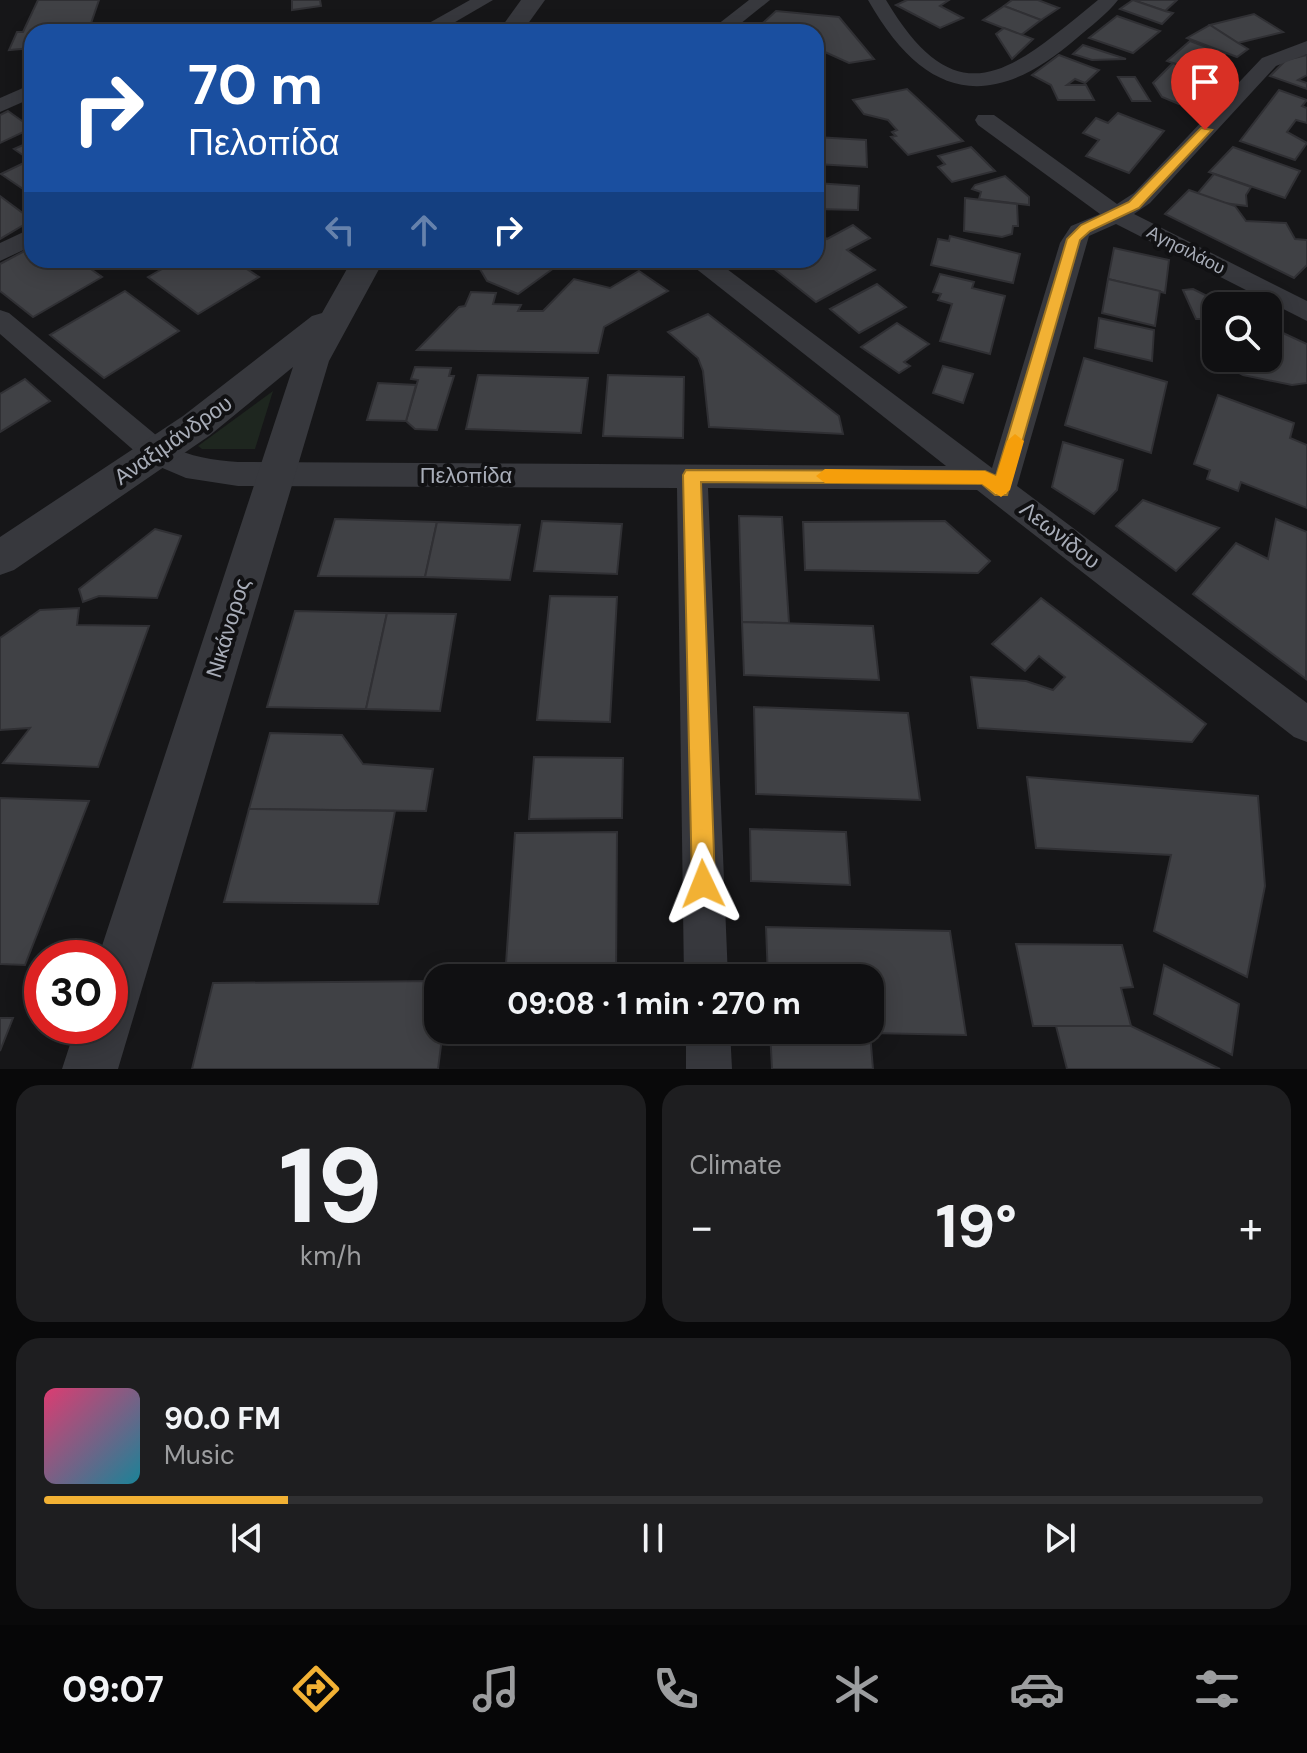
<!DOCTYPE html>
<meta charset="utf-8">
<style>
:root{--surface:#101012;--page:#1e1e20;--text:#f1f3f6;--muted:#9c9d9f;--line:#303032;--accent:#f2b134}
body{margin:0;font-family:"DM Sans",sans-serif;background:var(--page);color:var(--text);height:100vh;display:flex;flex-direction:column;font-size:30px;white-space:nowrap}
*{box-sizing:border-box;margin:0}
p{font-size:26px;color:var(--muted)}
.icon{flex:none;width:44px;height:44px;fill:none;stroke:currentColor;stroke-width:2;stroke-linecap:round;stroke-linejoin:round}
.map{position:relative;height:1069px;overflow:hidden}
.details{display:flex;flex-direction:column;gap:16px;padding:16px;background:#09090a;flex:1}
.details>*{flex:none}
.banner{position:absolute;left:24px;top:24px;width:800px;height:244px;border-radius:24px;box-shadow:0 4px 20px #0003,0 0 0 2px var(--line);background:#1a4fa0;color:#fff;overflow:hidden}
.controls{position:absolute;left:1202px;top:292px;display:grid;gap:16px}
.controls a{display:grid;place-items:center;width:80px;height:80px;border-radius:16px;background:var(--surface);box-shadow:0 4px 20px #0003,0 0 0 2px var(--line);font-size:40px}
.speed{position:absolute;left:24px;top:940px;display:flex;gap:16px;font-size:40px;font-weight:700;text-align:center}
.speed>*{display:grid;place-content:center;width:104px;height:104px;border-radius:50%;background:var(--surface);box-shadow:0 4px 20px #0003,0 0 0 2px var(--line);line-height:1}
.speed .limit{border:12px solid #d22;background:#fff;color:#111}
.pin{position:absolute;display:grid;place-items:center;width:68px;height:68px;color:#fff;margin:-82px -34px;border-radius:50% 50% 50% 0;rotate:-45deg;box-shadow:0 0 8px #0007}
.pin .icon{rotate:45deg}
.me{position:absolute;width:88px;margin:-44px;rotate:358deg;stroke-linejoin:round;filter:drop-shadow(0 0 6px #0008)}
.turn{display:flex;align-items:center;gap:28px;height:168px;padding:0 32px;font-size:36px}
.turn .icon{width:104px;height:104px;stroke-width:2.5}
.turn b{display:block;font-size:56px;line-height:68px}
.lanes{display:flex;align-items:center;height:76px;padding:0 32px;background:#0003;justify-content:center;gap:40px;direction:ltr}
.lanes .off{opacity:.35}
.big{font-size:60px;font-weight:700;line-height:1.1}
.details .widget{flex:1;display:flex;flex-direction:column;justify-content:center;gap:12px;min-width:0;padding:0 28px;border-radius:24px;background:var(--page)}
.details .dial{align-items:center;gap:0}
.dial b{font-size:104px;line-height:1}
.song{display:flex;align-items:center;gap:24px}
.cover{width:96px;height:96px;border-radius:12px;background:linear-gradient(135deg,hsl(340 70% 55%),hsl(190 70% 35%))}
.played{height:8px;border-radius:4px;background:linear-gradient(90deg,var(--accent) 20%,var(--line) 20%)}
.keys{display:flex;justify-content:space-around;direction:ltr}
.heat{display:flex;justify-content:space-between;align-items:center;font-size:44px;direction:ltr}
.details .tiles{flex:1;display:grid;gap:16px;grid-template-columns:1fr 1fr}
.widget:last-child{grid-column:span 2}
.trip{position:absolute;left:424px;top:964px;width:460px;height:80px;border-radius:24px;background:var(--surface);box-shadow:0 4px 20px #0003,0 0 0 2px var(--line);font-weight:700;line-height:80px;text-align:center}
.tabs{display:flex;height:128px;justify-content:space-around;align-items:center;background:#060607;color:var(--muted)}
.tabs .icon{width:56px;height:56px}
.tabs .selected{color:var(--accent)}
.tabs b{font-size:36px;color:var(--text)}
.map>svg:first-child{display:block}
.green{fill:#1e261f}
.building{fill:#404145;stroke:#303034;stroke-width:2}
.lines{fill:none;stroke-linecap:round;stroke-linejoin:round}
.minor{fill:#37383d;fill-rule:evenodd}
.tertiary{fill:#37383d;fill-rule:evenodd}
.route{fill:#f2b134;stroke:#9d7322;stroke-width:2}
.slow{fill:#f59e0b}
.labels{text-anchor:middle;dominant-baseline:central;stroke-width:8;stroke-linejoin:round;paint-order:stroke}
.far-street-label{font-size:18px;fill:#a8adb8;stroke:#111113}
.street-label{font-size:22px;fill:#a8adb8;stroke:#111113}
</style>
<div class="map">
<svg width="1307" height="1069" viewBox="0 0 1307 1069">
<rect width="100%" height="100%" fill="#161618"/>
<polygon class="green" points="273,391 255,449 202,449 198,446"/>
<g class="building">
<polygon points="38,0 99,0 88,32 32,32 32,48 9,50 17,32 23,32"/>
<polygon points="292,0 320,0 321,6 292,10"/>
<polygon points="907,0 949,0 940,6 963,18 940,28 896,5"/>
<polygon points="1012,0 1038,0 1059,8 1041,20 1004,6"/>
<polygon points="1133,0 1177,0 1165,11"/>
<polygon points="1133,0 1165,11 1173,13 1162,24 1120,9"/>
<polygon points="1004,6 1041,20 1021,35 983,20"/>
<polygon points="776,11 839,17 874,59 849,63 816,48 816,32 753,32"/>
<polygon points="1254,14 1283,32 1238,43 1210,25"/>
<polygon points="1117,16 1160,31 1133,53 1089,38"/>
<polygon points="1210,25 1238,43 1248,49 1237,57 1187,38"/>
<polygon points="1004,28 1033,39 1012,59 996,34"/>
<polygon points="1190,41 1225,54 1202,74 1167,61"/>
<polygon points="1083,45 1126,59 1092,60 1073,54"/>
<polygon points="1059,55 1099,70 1085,83 1075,79 1067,85 1086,85 1094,100 1058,100 1051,85 1032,75"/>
<polygon points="1307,55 1307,75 1298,80 1307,83 1307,89 1270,76 1286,60"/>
<polygon points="1173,63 1207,76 1179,104 1162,97 1153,83"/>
<polygon points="1118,77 1135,77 1150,101 1132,101"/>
<polygon points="907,89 963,141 908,155 891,137 896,136 892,132 897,130 888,120 864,114 853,100"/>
<polygon points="1279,90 1307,100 1302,106 1307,108 1307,123 1296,120 1287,132 1307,143 1295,160 1240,141"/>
<polygon points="8,111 32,128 0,143 0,115"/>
<polygon points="1118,113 1164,131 1129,173 1086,156 1099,140 1083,133 1096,118 1108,123"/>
<polygon points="816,137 866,140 867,167 816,164"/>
<polygon points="32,141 32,195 1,174 30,160 14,149"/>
<polygon points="971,147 995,171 952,182 938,167 945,164 938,156"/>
<polygon points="1233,147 1300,171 1285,198 1209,172"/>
<polygon points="1214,174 1251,187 1246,195 1247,206 1216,202 1197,194"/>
<polygon points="1005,176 1029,197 1029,205 979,199 981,192 972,189 975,185"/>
<polygon points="816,183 859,186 858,210 816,209"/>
<polygon points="1189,190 1235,206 1246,221 1286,223 1295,239 1307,240 1307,265 1294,278 1165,214"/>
<polygon points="0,196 32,220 0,239"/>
<polygon points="965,198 1017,204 1018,226 1013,226 1012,234 1002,237 964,231"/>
<polygon points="853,225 870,238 847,250 875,270 816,302 763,260 816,260 816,236 820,234 827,239"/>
<polygon points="950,236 1020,254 1013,283 931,265 938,239 949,241"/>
<polygon points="32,247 32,260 78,260 102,277 33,317 0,291 0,264"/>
<polygon points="1114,248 1169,260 1165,293 1108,279"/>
<polygon points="178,260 233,260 259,277 198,314 148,277"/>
<polygon points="483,260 539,260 554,268 518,294 487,281 477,264"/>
<polygon points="639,271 668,291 604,327 598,353 417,350 459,307 465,306 471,292 496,293 493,304 521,305 518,311 543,311 574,279 610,288"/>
<polygon points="940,274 974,282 972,288 1005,296 990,354 940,341 952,304 938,300 941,294 933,292"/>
<polygon points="1108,279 1160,291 1155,326 1102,313"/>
<polygon points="877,284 906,307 859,333 830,309"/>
<polygon points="1193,289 1215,300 1226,295 1253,306 1216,306 1216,319 1196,319 1183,290"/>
<polygon points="125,291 179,331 104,378 50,335"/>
<polygon points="708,314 839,416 843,434 709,427 703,371 698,358 668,332"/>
<polygon points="1099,318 1154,330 1152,361 1095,348"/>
<polygon points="897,323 929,344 904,362 910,366 899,373 861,347"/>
<polygon points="1283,333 1307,344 1307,383 1292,385 1243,375 1221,363 1219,358 1268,358 1268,343"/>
<polygon points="1084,358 1167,382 1151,453 1065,425"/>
<polygon points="943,366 973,374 963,403 933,393"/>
<polygon points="415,367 451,368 449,376 454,376 437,430 415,429 406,421 418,380 411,379"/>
<polygon points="478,375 588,378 581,433 466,429"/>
<polygon points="608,375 684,377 683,438 603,436"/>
<polygon points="25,379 50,401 0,432 0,394"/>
<polygon points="378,383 416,385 406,421 367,420"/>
<polygon points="1218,395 1294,423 1290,438 1307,445 1307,508 1241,482 1238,491 1207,479 1210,470 1194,464"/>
<polygon points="1063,442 1123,460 1117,490 1094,514 1052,487"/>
<polygon points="1143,500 1219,528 1176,571 1116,526"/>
<polygon points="739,516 782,517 789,623 742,622"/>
<polygon points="335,519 437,522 425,577 318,576"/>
<polygon points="1276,519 1307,532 1306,679 1193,594 1236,543 1268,559"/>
<polygon points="542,521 622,524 617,574 534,571"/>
<polygon points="945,521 990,561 978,573 805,570 803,522"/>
<polygon points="437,522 520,525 510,580 425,577"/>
<polygon points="155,529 181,536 157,598 99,596 83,602 79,589"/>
<polygon points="550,596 617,597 610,722 537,720"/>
<polygon points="1041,598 1206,724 1192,742 978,728 971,677 1026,681 1053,690 1065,677 1039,656 1025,671 992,644"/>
<polygon points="79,608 77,625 149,626 98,767 3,763 30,728 0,730 0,638 40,610"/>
<polygon points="295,611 387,613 366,709 267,707"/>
<polygon points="387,613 456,614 440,711 366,709"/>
<polygon points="742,622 873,626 879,680 744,675"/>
<polygon points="754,707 908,713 920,800 756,794"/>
<polygon points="270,733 342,735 363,764 433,769 426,811 249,809"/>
<polygon points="534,757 623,758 622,818 529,819"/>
<polygon points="1027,777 1258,796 1265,886 1247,977 1154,931 1171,855 1036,848"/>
<polygon points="0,798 89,801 25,965 0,964"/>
<polygon points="249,809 395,811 378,904 224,902"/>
<polygon points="750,829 846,832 850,885 751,881"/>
<polygon points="617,832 616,978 505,978 515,833"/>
<polygon points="766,927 950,931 966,1035 870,1033 873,1069 772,1069 770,1030 870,1030 870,978 768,978"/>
<polygon points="1016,944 1122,945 1133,987 1121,988 1131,1026 1033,1026"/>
<polygon points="1164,965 1239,1004 1232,1055 1154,1014"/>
<polygon points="438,981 438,1030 443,1030 438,1069 192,1069 213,983"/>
<polygon points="0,1018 13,1018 0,1051"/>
<polygon points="1056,1026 1131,1026 1220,1069 1067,1069"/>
</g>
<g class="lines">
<g class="minor">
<polygon points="470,0 493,0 438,32 413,32"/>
<polygon points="749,0 770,0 730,32 708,32"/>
<path d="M868 0H886C959 123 1013 69 1098 0H1118C1107 14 1091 26 1077 38 990 114 924 99 868 0Z"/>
<path d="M1307 41V54L1276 66 1150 203 1134 214 1307 301V321L1116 224 1089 236 1017 486 1307 703V742L1294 737 977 490 708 488 728 978H684L677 488 238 486 186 478 146 461 0 334V310L9 313 168 445C190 457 213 460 238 462L946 466 685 260H715L992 468 1060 243 1071 226 1100 214 978 125 975 120 978 115H994L1117 204 1134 193 1262 58Z"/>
<polygon points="32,84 32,98 0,112 0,98"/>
<polygon points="32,228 32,246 0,261 0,243"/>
<polygon points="686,1030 730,1030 732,1069 686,1069"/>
</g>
<g class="tertiary">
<polygon points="521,0 545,0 522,32 498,32"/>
<polygon points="352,260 384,260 329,361 118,1069 62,1069 76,1026 110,1026 110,958 98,958 293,367 209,436 14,570 0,575 0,537 183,416 312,316 322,313"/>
</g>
</g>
<polygon class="route" points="1201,128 1212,130 1139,208 1090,231 1080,240 1007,495 995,495 982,484 701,482 715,884 712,892 703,895 695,892 692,884 683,475 686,470 985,471 996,476 1067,239 1081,225 1129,202"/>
<polygon class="slow" points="1015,434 1024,441 1010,490 1001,497 982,484 825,483 816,476 825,469 985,471 996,476 1007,441"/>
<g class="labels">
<g class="far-street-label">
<text transform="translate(1186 250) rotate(27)">Αγησιλάου</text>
</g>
<g class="street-label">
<text transform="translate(173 440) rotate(-35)">Αναξιμάνδρου</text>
<text x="466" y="475">Πελοπίδα</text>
<text transform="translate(1060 535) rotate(38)">Λεωνίδου</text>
<text transform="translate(228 628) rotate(-73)">Νικάνορος</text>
</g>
</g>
</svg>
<div class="controls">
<a><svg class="icon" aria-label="search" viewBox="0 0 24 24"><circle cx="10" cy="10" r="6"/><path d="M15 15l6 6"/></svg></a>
</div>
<div class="speed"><div class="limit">30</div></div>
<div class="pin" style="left:1205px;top:130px;background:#d93025"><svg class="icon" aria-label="arrive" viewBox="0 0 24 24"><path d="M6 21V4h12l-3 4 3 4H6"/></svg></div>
<svg class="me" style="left:703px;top:884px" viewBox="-20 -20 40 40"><path d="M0-17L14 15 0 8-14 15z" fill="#f2b134" stroke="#fff" stroke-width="4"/></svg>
<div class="trip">09:08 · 1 min · 270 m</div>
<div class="banner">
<div class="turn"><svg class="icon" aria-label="right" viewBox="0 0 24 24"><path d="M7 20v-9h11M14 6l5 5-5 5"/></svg><div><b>70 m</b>Πελοπίδα</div></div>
<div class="lanes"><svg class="icon off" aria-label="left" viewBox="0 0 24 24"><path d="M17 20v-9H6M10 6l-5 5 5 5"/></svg><svg class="icon off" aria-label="ahead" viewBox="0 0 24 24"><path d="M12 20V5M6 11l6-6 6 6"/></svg><svg class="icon" aria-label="right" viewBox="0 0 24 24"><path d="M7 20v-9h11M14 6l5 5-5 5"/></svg></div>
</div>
</div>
<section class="details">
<div class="tiles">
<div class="widget dial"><b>19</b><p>km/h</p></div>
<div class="widget"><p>Climate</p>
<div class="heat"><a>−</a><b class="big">19°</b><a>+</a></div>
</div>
<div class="widget">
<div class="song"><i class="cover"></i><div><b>90.0 FM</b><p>Music</p></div></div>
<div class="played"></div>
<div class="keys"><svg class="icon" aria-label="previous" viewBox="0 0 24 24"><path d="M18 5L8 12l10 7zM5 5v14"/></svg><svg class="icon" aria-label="pause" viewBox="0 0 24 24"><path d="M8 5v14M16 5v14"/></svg><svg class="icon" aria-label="next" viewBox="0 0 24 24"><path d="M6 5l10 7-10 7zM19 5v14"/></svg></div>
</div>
</div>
</section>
<nav class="tabs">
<b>09:07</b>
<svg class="icon selected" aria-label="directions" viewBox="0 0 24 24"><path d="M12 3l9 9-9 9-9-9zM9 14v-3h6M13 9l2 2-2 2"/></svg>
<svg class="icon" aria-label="music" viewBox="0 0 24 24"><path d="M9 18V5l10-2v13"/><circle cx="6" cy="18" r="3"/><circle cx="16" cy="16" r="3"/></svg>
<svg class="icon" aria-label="phone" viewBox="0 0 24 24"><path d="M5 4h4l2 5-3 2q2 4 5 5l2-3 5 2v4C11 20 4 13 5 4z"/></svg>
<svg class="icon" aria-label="climate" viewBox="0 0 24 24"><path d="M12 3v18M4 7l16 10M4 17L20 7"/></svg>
<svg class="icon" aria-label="car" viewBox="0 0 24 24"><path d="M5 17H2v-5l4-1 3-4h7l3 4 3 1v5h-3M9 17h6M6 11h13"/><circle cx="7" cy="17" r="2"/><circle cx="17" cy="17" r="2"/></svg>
<svg class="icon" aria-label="filters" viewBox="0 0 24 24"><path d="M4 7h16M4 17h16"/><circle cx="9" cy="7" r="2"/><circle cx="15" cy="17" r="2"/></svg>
</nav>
